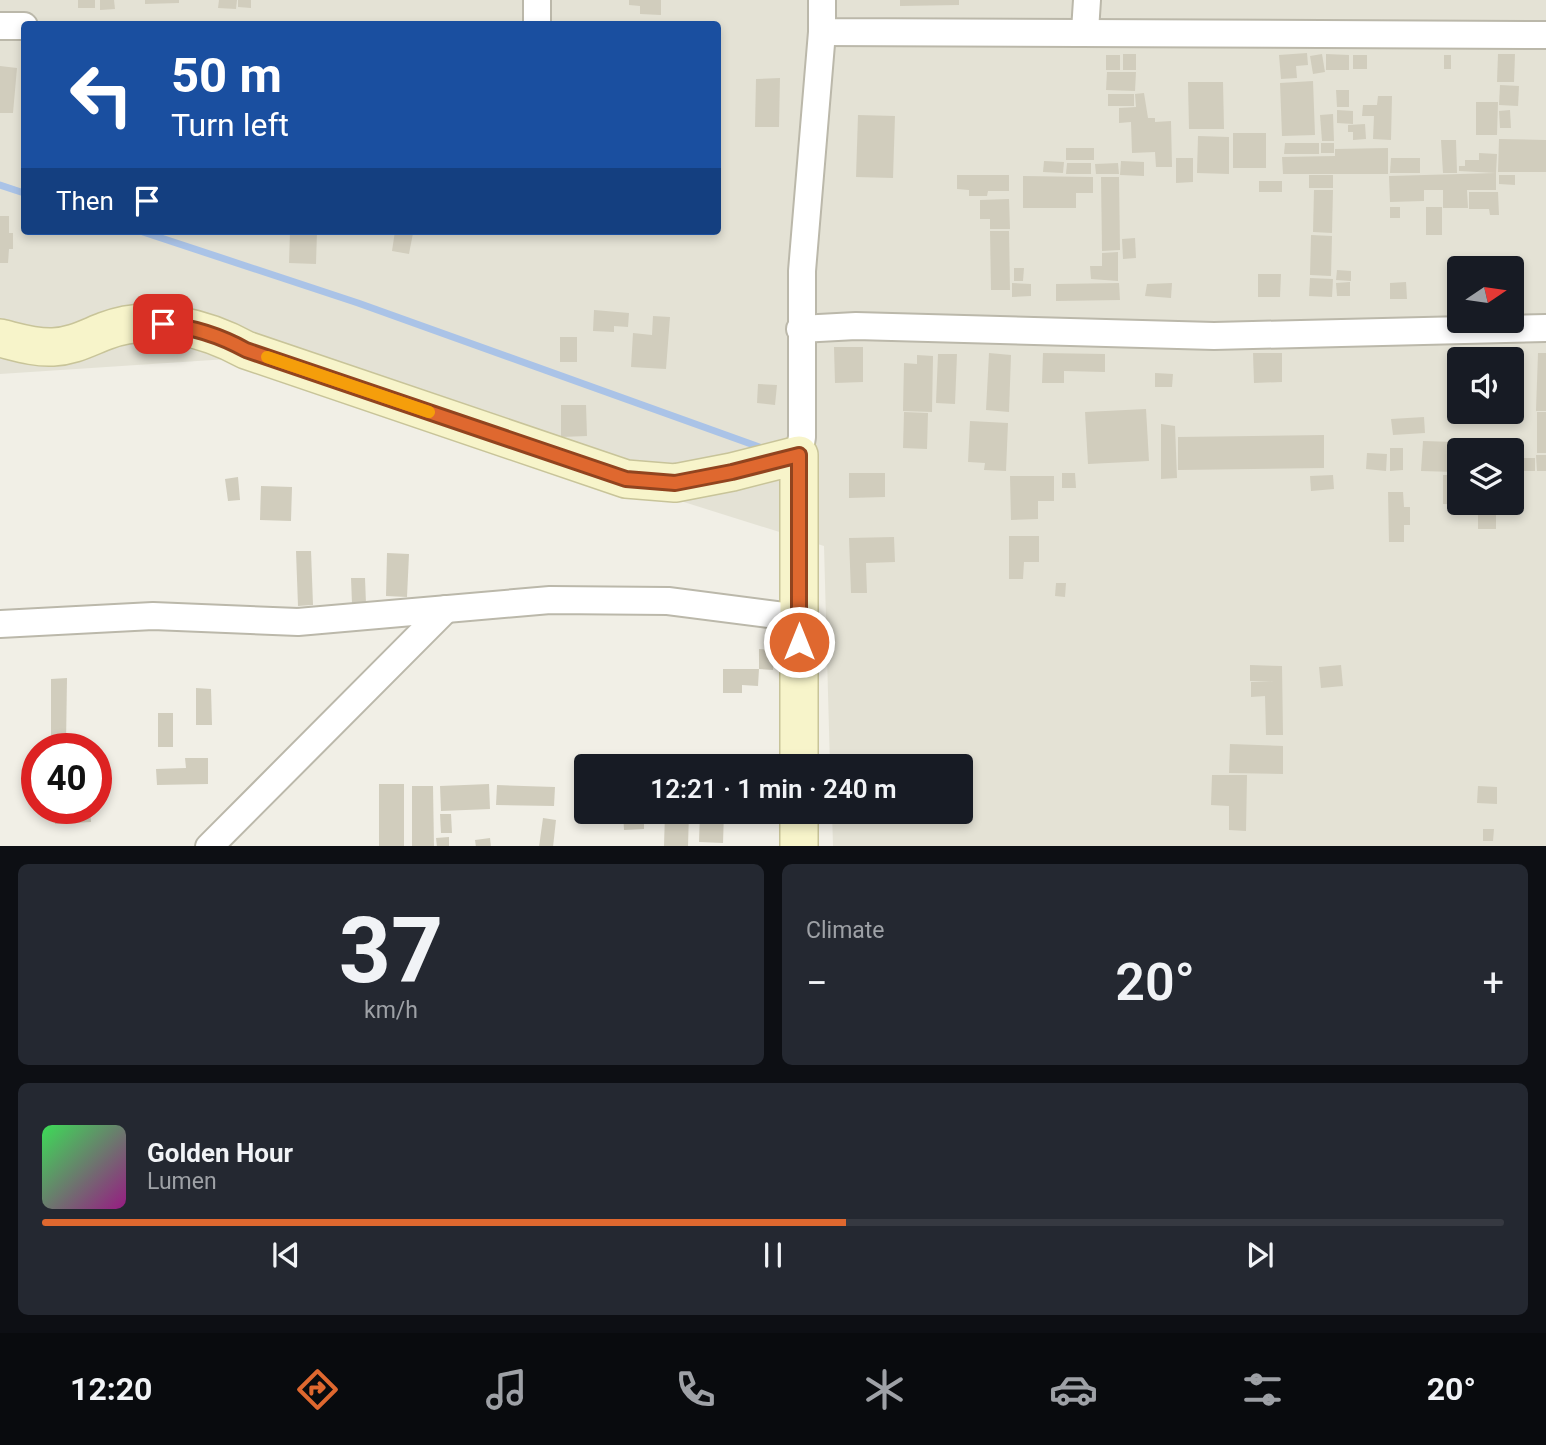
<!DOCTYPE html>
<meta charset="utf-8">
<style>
:root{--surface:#171b24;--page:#242831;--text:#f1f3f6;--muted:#9ea1a6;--line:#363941;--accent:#df682f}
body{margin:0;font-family:Roboto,sans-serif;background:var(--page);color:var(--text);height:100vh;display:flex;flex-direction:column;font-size:26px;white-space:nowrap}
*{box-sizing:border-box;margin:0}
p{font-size:23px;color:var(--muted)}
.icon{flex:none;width:38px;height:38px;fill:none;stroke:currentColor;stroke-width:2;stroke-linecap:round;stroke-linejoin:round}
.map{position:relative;height:846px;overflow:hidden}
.panel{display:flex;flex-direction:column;gap:18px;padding:18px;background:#0d0f14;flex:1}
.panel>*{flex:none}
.top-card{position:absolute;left:21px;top:21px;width:700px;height:214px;border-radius:7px;box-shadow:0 4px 10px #0003;background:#1a4fa0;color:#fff;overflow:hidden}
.needle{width:46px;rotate:77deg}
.fabs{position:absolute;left:1447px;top:256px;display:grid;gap:14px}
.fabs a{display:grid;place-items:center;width:77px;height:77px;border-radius:7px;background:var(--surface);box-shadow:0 4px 10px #0003;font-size:35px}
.speed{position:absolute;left:21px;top:733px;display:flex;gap:14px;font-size:35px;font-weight:700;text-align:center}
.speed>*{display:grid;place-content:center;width:91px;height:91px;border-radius:50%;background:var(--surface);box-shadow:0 4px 10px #0003;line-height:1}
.speed .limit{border:10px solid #d22;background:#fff;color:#111}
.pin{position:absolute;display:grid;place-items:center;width:60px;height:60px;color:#fff;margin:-30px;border-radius:14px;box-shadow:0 4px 10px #0006}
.me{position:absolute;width:77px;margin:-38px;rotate:0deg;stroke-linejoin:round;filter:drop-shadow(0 0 5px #0008)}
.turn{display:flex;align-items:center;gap:24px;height:147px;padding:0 35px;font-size:32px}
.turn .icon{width:91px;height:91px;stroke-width:2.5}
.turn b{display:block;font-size:49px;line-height:60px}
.then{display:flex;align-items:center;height:66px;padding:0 35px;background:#0003;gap:14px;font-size:26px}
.big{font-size:52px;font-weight:600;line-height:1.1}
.panel .tile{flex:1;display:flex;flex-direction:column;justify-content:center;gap:10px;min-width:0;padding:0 24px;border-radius:10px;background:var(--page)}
.panel .dial{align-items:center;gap:0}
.dial b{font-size:91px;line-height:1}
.song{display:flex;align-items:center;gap:21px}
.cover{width:84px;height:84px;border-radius:10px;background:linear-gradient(135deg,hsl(130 70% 55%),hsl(310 70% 35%))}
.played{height:7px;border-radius:4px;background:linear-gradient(90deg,var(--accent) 55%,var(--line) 55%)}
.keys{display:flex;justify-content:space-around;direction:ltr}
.heat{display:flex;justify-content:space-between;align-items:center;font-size:38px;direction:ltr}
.panel .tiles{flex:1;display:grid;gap:18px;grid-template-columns:1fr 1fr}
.tile:last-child{grid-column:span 2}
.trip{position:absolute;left:574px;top:754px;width:399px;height:70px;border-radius:7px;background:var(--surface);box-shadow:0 4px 10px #0003;font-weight:600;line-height:70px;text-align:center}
.dock{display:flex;height:112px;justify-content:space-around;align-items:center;background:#090b0e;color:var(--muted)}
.dock .icon{width:49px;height:49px}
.dock .selected{color:var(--accent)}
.dock b{font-size:32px;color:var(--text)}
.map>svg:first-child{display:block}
.residential{fill:#e4e2d5;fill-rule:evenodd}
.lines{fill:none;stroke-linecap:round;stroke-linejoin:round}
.stream{stroke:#aac3e7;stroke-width:7}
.building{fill:#d1cdbd}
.street-casing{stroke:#bbb8aa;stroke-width:30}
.secondary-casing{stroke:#c8c499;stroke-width:40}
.street{stroke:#fff;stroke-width:26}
.secondary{stroke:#f7f4ca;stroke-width:37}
.route-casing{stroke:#91441f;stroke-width:18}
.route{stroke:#df682f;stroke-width:12}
.slow{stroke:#f59e0b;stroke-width:12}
</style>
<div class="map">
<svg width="1546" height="847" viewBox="0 0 1546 847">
<rect width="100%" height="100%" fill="#f1efe6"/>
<path class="residential" d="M0 0H1546V846H833L832 812H961V766H830L824 546 228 359 0 374ZM24 24H718V231H24ZM1460 268H1512V320H1460ZM1460 359H1512V411H1460ZM1460 450H1512V502H1460Z"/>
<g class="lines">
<g class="stream">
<polyline points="0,185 24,193"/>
<polyline points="140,231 358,303 765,449"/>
</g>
</g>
<g class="building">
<rect x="78" y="0" width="17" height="8"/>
<polygon points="100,0 114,0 115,9 100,10"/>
<polygon points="145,0 179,0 179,3 145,4"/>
<polygon points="219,0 237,0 236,9 218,8"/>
<polygon points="238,0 251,0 251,8 238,7"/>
<polygon points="629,0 661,0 661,15 640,14 640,6 629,5"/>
<polygon points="900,0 959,0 959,5 900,6"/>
<polygon points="1307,53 1308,65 1296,66 1297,78 1281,79 1279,55"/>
<rect x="1123" y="54" width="13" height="16"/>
<polygon points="1322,54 1325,72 1313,74 1310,56"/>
<polygon points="1326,54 1349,55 1349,70 1326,70"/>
<polygon points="1498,54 1515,54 1514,82 1497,82"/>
<rect x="1106" y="55" width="14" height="15"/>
<rect x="1353" y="55" width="14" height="14"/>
<rect x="1444" y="55" width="7" height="14"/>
<polygon points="0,66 17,68 13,113 0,113"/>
<polygon points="1107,72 1136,72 1135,91 1106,90"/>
<polygon points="780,78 779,127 755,127 756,79"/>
<polygon points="1313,81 1315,135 1282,136 1280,83"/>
<polygon points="1188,82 1223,82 1224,129 1189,129"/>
<polygon points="1500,85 1519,86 1518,106 1499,105"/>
<polygon points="1336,90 1349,90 1349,107 1337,107"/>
<polygon points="1144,93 1148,118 1155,118 1155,122 1171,121 1172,167 1156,167 1155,152 1132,153 1131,122 1119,123 1119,108 1136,107 1135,94"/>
<rect x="1108" y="94" width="26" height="12"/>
<polygon points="1378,96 1392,96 1391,140 1373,139 1374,116 1362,116 1363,105 1377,105"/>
<polygon points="1476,102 1498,102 1497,135 1476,135"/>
<polygon points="1337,110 1353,111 1353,124 1337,123"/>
<polygon points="1510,110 1511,128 1500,128 1499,111"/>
<polygon points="1333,114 1334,141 1322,141 1320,115"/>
<polygon points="858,115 895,116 893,178 856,177"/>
<polygon points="1365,124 1366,139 1353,140 1353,132 1348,132 1348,125"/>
<rect x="1233" y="133" width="33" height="35"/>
<polygon points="1198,136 1229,137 1229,174 1197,173"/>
<polygon points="1499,139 1546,140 1546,172 1498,172"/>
<polygon points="1441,140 1456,140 1457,173 1443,173"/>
<polygon points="1285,143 1319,143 1319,154 1284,154"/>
<rect x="1321" y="143" width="13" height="10"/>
<rect x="1066" y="148" width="28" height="12"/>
<polygon points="1388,148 1388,174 1283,174 1282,157 1335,156 1335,149"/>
<polygon points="1479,153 1497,154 1496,173 1459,171 1459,166 1465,166 1465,160 1479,160"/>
<polygon points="1176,158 1193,158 1193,182 1176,183"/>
<polygon points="1391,158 1420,158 1420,173 1390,173"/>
<polygon points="1044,161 1064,162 1063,173 1043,172"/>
<polygon points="1121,161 1144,162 1144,176 1120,175"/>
<polygon points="1067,163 1091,163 1091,174 1066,174"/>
<polygon points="1118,163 1119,174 1096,174 1095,164"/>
<polygon points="1496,173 1496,190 1467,190 1468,208 1443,208 1443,190 1424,190 1424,201 1390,202 1389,176"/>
<polygon points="957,175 1009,175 1009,191 988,191 987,196 969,196 969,190 957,189"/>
<rect x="1309" y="175" width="24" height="13"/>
<polygon points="1499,175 1515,175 1515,185 1499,184"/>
<polygon points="1023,176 1093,177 1093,193 1076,193 1076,208 1023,208"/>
<polygon points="1101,177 1119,177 1120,250 1102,251"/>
<rect x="1259" y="181" width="23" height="11"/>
<polygon points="1314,190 1333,190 1332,233 1313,232"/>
<polygon points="1469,192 1498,192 1499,215 1490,215 1489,209 1469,209"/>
<polygon points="1009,199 1010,229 990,229 990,219 980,219 980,200"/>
<rect x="1390" y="207" width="10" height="11"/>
<rect x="1426" y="207" width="16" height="28"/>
<polygon points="0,216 9,216 9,233 13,233 13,249 9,249 8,263 0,263"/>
<polygon points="290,231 317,231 316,264 289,263"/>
<polygon points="395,231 413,233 409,254 392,251"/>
<polygon points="990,231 1009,231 1010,290 991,290"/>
<polygon points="1311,235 1332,236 1331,276 1310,275"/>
<polygon points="1135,238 1136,258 1123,259 1122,239"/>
<polygon points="1118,252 1118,281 1091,279 1090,266 1102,266 1102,253"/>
<polygon points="1014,268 1024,268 1023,281 1014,281"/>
<polygon points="1337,270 1351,271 1351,281 1336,280"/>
<polygon points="1258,274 1281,274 1280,297 1258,297"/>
<polygon points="1310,278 1333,279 1332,297 1309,296"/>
<polygon points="1350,282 1350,296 1337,296 1336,283"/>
<polygon points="1406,282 1407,299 1390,299 1390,283"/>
<polygon points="1012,283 1031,284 1031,296 1012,297"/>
<polygon points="1119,283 1120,300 1056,301 1056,284"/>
<polygon points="1172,283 1171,298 1145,296 1147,284"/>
<polygon points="594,310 629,313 628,327 614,326 614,332 593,331"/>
<polygon points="653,316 670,317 666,369 631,367 633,333 652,335"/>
<rect x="560" y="337" width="17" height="25"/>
<polygon points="834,347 863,347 863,382 835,383"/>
<polygon points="989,353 1011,355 1009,412 986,410"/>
<polygon points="1043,353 1105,354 1105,372 1064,371 1064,383 1042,383"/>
<polygon points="1253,353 1282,353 1282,382 1254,383"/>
<polygon points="1538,353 1546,353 1546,411 1536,411"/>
<polygon points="938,354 957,354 955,404 936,403"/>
<rect x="1460" y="354" width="36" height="5"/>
<polygon points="917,355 933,356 932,412 903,411 904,363 917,364"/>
<polygon points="1155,373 1173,374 1172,387 1155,387"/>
<polygon points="758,384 777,385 775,405 757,403"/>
<polygon points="561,405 586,405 587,436 561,437"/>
<polygon points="1146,409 1149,461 1088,464 1085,412"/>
<polygon points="904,412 928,413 927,449 903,448"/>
<rect x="1537" y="412" width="9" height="41"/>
<polygon points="1424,417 1425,433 1393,435 1391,419"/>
<polygon points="970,421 1008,423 1006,471 984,470 985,463 968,462"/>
<polygon points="1161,424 1175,426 1177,478 1161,479"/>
<polygon points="1324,435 1324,468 1178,470 1178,437"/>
<polygon points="1423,441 1455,442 1455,472 1421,471"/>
<polygon points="1390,448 1403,448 1403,470 1390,471"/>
<polygon points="1367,453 1387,454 1386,471 1366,469"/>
<polygon points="1536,455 1546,455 1546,471 1537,471"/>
<rect x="1512" y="458" width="23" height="13"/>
<polygon points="849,473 885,473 885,497 849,498"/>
<polygon points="1062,473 1075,473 1076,488 1062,488"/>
<polygon points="1333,475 1334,489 1311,491 1310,476"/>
<polygon points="1443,475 1460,475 1460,502 1496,502 1496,529 1478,529 1478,505 1443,504"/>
<polygon points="1010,476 1054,476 1054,501 1038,501 1038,519 1011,520"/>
<polygon points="238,477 240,500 228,501 225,479"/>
<polygon points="261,486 292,487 291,521 260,520"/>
<polygon points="1388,492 1403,492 1404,507 1410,507 1410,525 1404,525 1404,542 1389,542"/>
<polygon points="1009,536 1039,536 1039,562 1024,562 1023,579 1009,579"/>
<polygon points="894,537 895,562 866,563 867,593 851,593 849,538"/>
<polygon points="296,551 311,551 313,605 298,606"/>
<polygon points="387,553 409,554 407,597 386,596"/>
<polygon points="351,578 365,578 366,604 352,604"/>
<polygon points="1056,583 1066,583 1065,597 1055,596"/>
<polygon points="759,649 774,650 773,670 759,669"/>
<polygon points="1250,665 1282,666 1283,735 1266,735 1265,696 1251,697 1251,682 1274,681 1250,681"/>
<polygon points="1341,665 1343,686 1321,688 1319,667"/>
<polygon points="723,669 759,669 758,686 742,685 742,693 723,693"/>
<polygon points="67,678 66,745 51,744 51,679"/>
<polygon points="196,688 211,689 212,725 196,725"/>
<rect x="158" y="713" width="15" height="34"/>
<polygon points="1230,744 1283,746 1283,774 1229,773"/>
<polygon points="185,758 208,758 208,784 157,785 156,769 186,768"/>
<polygon points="663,760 664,766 619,766 619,761"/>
<polygon points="1212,775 1247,775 1246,831 1229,830 1229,806 1211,805"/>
<rect x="379" y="784" width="25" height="63"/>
<polygon points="489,784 490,809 441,811 440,786"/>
<polygon points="497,785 555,787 554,806 496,805"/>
<polygon points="412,786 433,786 434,847 412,847"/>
<polygon points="1478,786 1497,787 1497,804 1477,803"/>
<polygon points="54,808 90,808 91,822 55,824"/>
<polygon points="623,812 662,812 662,820 644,821 644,829 624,830"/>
<polygon points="665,812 689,812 688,847 664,847"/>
<polygon points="700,812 724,812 723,843 699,842"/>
<polygon points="440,814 451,814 452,833 441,833"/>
<polygon points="543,818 556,820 553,847 539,847"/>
<polygon points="1483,829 1494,829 1493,841 1483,841"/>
<polygon points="449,837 449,847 437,847 436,838"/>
<polygon points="490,838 491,847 476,847 475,840"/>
</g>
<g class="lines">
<g class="street-casing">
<g id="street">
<polyline points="822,0 822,32 1546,35"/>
<polyline points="537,24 537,0"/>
<polyline points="0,26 24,26"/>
<polyline points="1085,31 1087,0"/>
<polyline points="800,329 856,326 1214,336 1546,328"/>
<polyline points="799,455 802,437 802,271 822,32"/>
<polyline points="0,624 153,616 298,622 550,600 668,601 799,618"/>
<polyline points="209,847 446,609"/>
</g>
</g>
<g class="secondary-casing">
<g id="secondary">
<path d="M0 338C17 342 35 348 53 347 73 346 87 338 105 331 150 313 206 328 246 350L626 479 675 483 732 472 799 455V766"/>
<polyline points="799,847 799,812"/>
</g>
</g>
<use href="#street" class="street"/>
<use href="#secondary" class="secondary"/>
</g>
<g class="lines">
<g class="route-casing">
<path id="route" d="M163 324C193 327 219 335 246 350L626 479 675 483 732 472 799 455V642"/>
</g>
<use href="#route" class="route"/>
<polyline class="slow" points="267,357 429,412"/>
</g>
</svg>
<div class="fabs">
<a><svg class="needle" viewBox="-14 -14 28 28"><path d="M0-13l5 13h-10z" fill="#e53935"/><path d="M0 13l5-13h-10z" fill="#9ea1a6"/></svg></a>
<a><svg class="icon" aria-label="sound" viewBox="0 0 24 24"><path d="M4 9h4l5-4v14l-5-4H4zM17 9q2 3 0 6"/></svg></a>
<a><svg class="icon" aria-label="layers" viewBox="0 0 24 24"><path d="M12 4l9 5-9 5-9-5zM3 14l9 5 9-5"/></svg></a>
</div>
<div class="speed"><div class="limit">40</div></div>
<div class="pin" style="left:163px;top:324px;background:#d93025"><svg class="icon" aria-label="arrive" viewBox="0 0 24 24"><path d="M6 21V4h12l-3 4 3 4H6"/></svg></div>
<svg class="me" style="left:799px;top:642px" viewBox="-20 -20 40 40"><circle r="17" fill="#df682f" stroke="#fff" stroke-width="3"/><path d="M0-11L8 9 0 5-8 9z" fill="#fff"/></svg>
<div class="trip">12:21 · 1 min · 240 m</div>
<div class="top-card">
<div class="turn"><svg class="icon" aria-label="left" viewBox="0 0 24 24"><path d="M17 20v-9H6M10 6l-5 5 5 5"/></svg><div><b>50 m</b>Turn left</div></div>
<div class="then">Then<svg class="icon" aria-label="arrive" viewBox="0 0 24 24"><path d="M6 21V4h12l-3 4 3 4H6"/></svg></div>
</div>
</div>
<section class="panel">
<div class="tiles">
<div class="tile dial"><b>37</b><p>km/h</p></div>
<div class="tile"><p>Climate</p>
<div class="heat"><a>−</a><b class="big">20°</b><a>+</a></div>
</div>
<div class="tile">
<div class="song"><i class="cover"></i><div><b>Golden Hour</b><p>Lumen</p></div></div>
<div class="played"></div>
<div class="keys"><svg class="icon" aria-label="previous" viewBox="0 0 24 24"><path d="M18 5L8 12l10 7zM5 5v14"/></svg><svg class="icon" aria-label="pause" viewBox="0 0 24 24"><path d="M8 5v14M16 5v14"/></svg><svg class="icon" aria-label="next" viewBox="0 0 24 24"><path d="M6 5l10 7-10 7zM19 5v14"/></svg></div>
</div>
</div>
</section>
<nav class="dock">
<b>12:20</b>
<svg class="icon selected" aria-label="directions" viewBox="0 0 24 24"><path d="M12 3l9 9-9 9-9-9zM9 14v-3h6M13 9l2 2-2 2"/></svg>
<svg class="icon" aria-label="music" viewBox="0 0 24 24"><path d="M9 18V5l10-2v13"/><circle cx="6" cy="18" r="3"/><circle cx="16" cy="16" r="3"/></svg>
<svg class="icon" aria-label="phone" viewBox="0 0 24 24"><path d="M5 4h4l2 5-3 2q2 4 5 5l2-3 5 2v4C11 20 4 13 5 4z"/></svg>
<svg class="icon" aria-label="climate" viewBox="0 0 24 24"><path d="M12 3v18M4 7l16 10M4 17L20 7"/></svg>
<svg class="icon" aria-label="car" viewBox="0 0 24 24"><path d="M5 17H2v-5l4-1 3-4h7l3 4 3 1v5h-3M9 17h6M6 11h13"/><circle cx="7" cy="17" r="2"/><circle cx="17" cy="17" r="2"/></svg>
<svg class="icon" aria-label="filters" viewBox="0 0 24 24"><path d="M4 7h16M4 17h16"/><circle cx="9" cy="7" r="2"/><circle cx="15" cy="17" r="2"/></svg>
<b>20°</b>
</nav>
